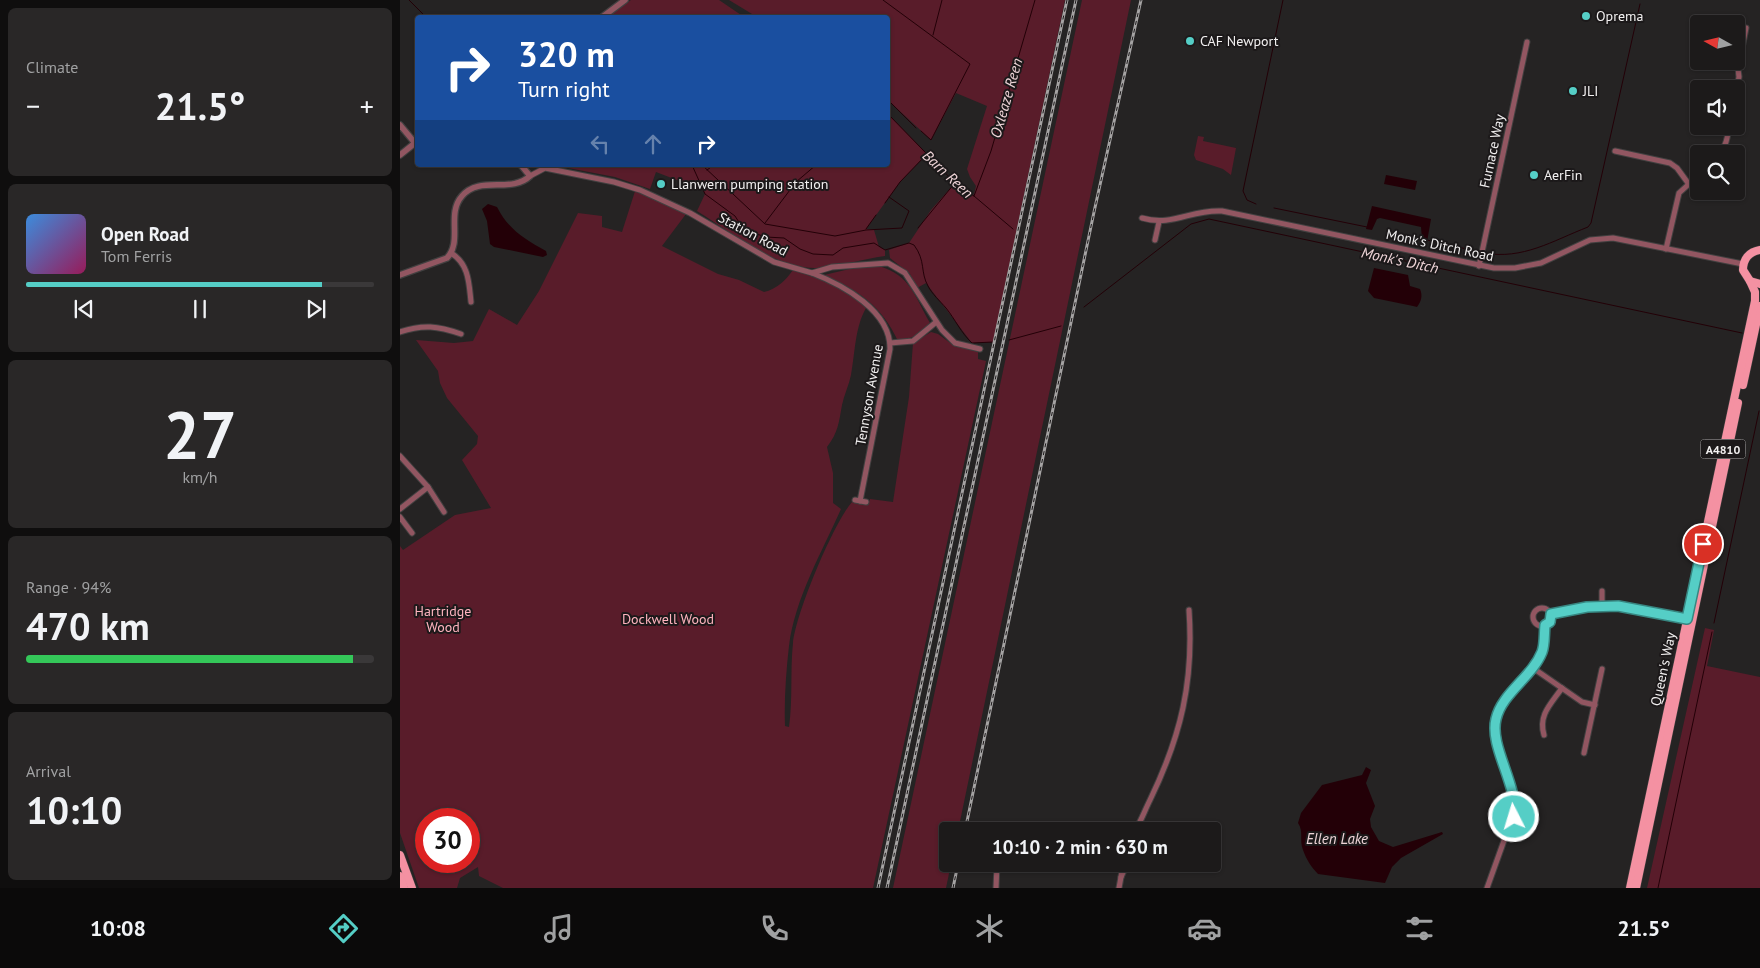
<!DOCTYPE html>
<meta charset="utf-8">
<style>
:root{--surface:#1c1a1a;--page:#292727;--text:#f1f3f6;--muted:#a0a1a2;--line:#3a3839;--accent:#55cec6}
body{margin:0;font-family:"PT Sans",sans-serif;background:var(--page);color:var(--text);height:100vh;display:flex;flex-direction:column;font-size:19px;white-space:nowrap}
*{box-sizing:border-box;margin:0}
p{font-size:16px;color:var(--muted)}
.icon{flex:none;width:28px;height:28px;fill:none;stroke:currentColor;stroke-width:2;stroke-linecap:round;stroke-linejoin:round}
.map{position:relative;flex:1;overflow:hidden}
.details{display:flex;flex-direction:column;gap:8px;padding:8px;background:#0f0e0e;width:400px}
.details>*{flex:none}
.guide{position:absolute;left:15px;top:15px;width:475px;height:152px;border-radius:5px;box-shadow:0 1px 4px #0004,0 0 0 1px var(--line);background:#1a4fa0;color:#fff;overflow:hidden}
.needle{width:32px;rotate:278deg}
.tools{position:absolute;left:1290px;top:15px;display:grid;gap:10px}
.tools a{display:grid;place-items:center;width:55px;height:55px;border-radius:5px;background:var(--surface);box-shadow:0 1px 4px #0004,0 0 0 1px var(--line);font-size:25px}
.speed{position:absolute;left:15px;top:808px;display:flex;gap:10px;font-size:25px;font-weight:700;text-align:center}
.speed>*{display:grid;place-content:center;width:65px;height:65px;border-radius:50%;background:var(--surface);box-shadow:0 1px 4px #0004,0 0 0 1px var(--line);line-height:1}
.speed .limit{border:8px solid #d22;background:#fff;color:#111}
.pin{position:absolute;display:grid;place-items:center;width:42px;height:42px;color:#fff;margin:-21px;border:2px solid #fff;border-radius:50%;box-shadow:0 1px 5px #0007}
.me{position:absolute;width:55px;margin:-28px;rotate:355deg;stroke-linejoin:round;filter:drop-shadow(0 0 4px #0008)}
.turn{display:flex;align-items:center;gap:18px;height:105px;padding:0 20px;font-size:22px}
.turn .icon{width:65px;height:65px;stroke-width:2.5}
.turn b{display:block;font-size:35px;line-height:42px}
.lanes{display:flex;align-items:center;height:48px;padding:0 20px;background:#0003;justify-content:center;gap:25px;direction:ltr}
.lanes .off{opacity:.35}
.big{font-size:38px;font-weight:600;line-height:1.1}
.details .widget{flex:1;display:flex;flex-direction:column;justify-content:center;gap:8px;min-width:0;padding:0 18px;border-radius:8px;background:var(--page)}
.details .dial{align-items:center;gap:0}
.dial b{font-size:65px;line-height:1}
.song{display:flex;align-items:center;gap:15px}
.cover{width:60px;height:60px;border-radius:8px;background:linear-gradient(135deg,hsl(210 70% 55%),hsl(330 70% 35%))}
.played{height:5px;border-radius:2px;background:linear-gradient(90deg,var(--accent) 85%,var(--line) 85%)}
.keys{display:flex;justify-content:space-around;direction:ltr}
.heat{display:flex;justify-content:space-between;align-items:center;font-size:28px;direction:ltr}
.charge{height:8px;border-radius:4px;background:linear-gradient(90deg,#34c759 94%,var(--line) 0)}
.trip{position:absolute;left:539px;top:822px;width:282px;height:50px;border-radius:5px;background:var(--surface);box-shadow:0 1px 4px #0004,0 0 0 1px var(--line);font-weight:600;line-height:50px;text-align:center}
.dock{display:flex;height:80px;justify-content:space-around;align-items:center;background:#0b0a0a;color:var(--muted)}
.dock .icon{width:35px;height:35px}
.dock .active{color:var(--accent)}
.dock b{font-size:22px;color:var(--text)}
main{display:flex;flex:1;min-height:0}
.map>svg:first-child{display:block}
.green{fill:#591c2a;fill-rule:evenodd}
.water{fill:#230007}
.lines{fill:none;stroke-linecap:round;stroke-linejoin:round}
.stream{stroke:#230007;stroke-width:1}
.minor-casing{stroke:#424040;stroke-width:7}
.tertiary-casing{stroke:#424040;stroke-width:8}
.primary-casing{stroke:#424040;stroke-width:9}
.minor{stroke:#925661;stroke-width:5}
.tertiary{stroke:#925661;stroke-width:5.5}
.primary{stroke:#f491a2;stroke-width:8}
.rail-casing{stroke:#a5a3a3;stroke-width:3}
.rail{stroke:#1c191a;stroke-width:1;stroke-dasharray:4;stroke-linecap:butt}
.route-casing{stroke:#378681;stroke-width:12}
.route{stroke:#55cec6;stroke-width:9}
.poi-dot{fill:#55cec6;stroke:#1c191a;stroke-width:2}
.labels{text-anchor:middle;dominant-baseline:central;stroke-width:4;stroke-linejoin:round;paint-order:stroke}
.shield{fill:#1c191a;stroke:#b2b0b0;stroke-width:1}
.shield-label{font-size:12px;font-weight:bold;fill:#f2f0f0}
.poi-label{font-size:14px;fill:#f2f0f0;stroke:#1c191a;text-anchor:start}
.street-label{font-size:14px;fill:#f2f0f0;stroke:#1c191a}
.park-label{font-size:14px;fill:#feb3be;stroke:#1c191a}
.water-label{font-size:15px;font-style:italic;fill:#eed4d7;stroke:#1c191a}
</style>
<main>
<section class="details">
<div class="widget"><p>Climate</p>
<div class="heat"><a>−</a><b class="big">21.5°</b><a>+</a></div>
</div>
<div class="widget">
<div class="song"><i class="cover"></i><div><b>Open Road</b><p>Tom Ferris</p></div></div>
<div class="played"></div>
<div class="keys"><svg class="icon" aria-label="previous" viewBox="0 0 24 24"><path d="M18 5L8 12l10 7zM5 5v14"/></svg><svg class="icon" aria-label="pause" viewBox="0 0 24 24"><path d="M8 5v14M16 5v14"/></svg><svg class="icon" aria-label="next" viewBox="0 0 24 24"><path d="M6 5l10 7-10 7zM19 5v14"/></svg></div>
</div>
<div class="widget dial"><b>27</b><p>km/h</p></div>
<div class="widget"><p>Range · 94%</p><b class="big">470 km</b><div class="charge"></div></div>
<div class="widget"><p>Arrival</p><b class="big">10:10</b></div>
</section>
<div class="map">
<svg width="1360" height="888" viewBox="0 0 1360 888">
<rect width="100%" height="100%" fill="#252323"/>
<g class="green">
<polygon points="231,0 319,0 344,17 207,17"/>
<polygon points="329,0 665,0 593,342 572,343 526,283 517,288 510,274 490,258 489,250 509,243 531,210 555,183 574,195 576,186 570,177 567,169 587,106 556,93 531,140 488,100 488,18 357,17"/>
<polygon points="682,0 731,0 558,831 548,831 548,864 551,864 546,888 493,888"/>
<path d="M488 114 527 154 500 182 466 229 474 230 479 247 485 250V256C463 259 438 267 417 268 375 269 331 232 297 211L305 194 302 186 295 187 256 172 250 189 215 177 158 166 488 165Z"/>
<polygon points="798,136 804,137 803,141 836,148 831,175 823,169 796,160 794,155"/>
<path d="M236 188 286 214 262 246 318 274 339 280 364 292C377 289 385 281 393 270 420 279 445 287 466 308 455 327 455 353 451 375 449 385 444 395 442 405 439 422 438 433 427 447L433 473V503L441 509C422 552 395 598 389 646 386 672 384 701 385 726L389 727C393 699 390 671 393 643 396 613 433 524 452 502L468 505 470 499 493 502 509 397 513 343 531 332 538 334 553 345 578 352V359L586 361 473 888H103L79 876 78 867 60 878 57 888H19L0 833V546L3 550 55 515 91 508 62 460 77 444 78 436 47 398 40 383 38 371 16 340 54 343 73 341 89 309 117 325 139 291 178 213 202 216V227L222 232ZM26 819H69V861H26Z"/>
<path d="M471 264C510 273 512 291 530 323L517 336 498 341C482 306 458 290 424 275Z"/>
<polygon points="1305,628 1314,630 1307,666 1360,677 1360,888 1247,888"/>
</g>
<g class="water">
<polygon points="986,175 1017,181 1015,190 984,184"/>
<path d="M88 204 97 207C108 229 124 239 146 251L147 255 143 257 94 247 90 244 87 221 82 209Z"/>
<polygon points="972,206 1031,219 1027,242 1022,239 1021,227 980,218 977,219 972,230 966,229"/>
<path d="M974 268 1008 275 1010 286 1020 289C1023 296 1021 302 1017 307L1013 306 974 298 968 291Z"/>
<path d="M966 767 971 770 966 783 975 806 970 819 971 827 979 841 993 847 1042 832 1043 834 1001 858 992 867 985 883 918 874C912 868 906 859 903 850 899 840 904 832 898 823L901 813 922 785 962 775Z"/>
</g>
<g class="lines">
<g class="stream">
<polyline points="9,0 27,18"/>
<polyline points="483,0 570,64 531,140 521,131"/>
<polyline points="533,35 542,0"/>
<polyline points="488,100 516,128"/>
<polyline points="488,114 555,183 574,196 613,229"/>
<path d="M292 165 305 194 335 216 344 230 366 237 384 238 400 249 413 254 433 255 443 248 474 243 485 250 509 243 514 245C526 261 520 272 528 286 532 294 540 301 546 308 555 319 561 333 572 343L593 342"/>
<polyline points="302,165 365,224 435,236 466,230 502,228 509,211 489,197"/>
<polyline points="307,170 314,165"/>
<polyline points="574,196 591,151 635,0"/>
<polyline points="485,203 500,182 526,155"/>
<polyline points="856,204 847,200 843,191 883,0"/>
<polyline points="874,208 967,227"/>
<polyline points="365,223 396,182 416,165"/>
<polyline points="518,228 554,184"/>
<polyline points="466,229 476,215"/>
<polyline points="1027,240 1080,252"/>
<path d="M1084 253C1123 260 1152 241 1188 227L1191 223 1240 4"/>
<polyline points="684,307 791,224 809,219 1342,333"/>
<polyline points="609,340 661,326"/>
<polyline points="1314,623 1359,411"/>
<polyline points="1258,888 1312,632"/>
</g>
<g class="minor-casing">
<g id="minor">
<polyline points="1336,92 1339,77 1338,68 1346,28"/>
<polyline points="1215,151 1270,163 1277,168 1288,183"/>
<polyline points="1321,154 1326,142 1330,126"/>
<polyline points="130,176 145,168 214,182 240,190 290,213 374,262 412,273 432,267 488,263 505,273 542,330 555,343 580,349"/>
<path d="M742 218C773 227 791 209 822 211L1094 268H1115L1141 263 1190 240 1213 238 1343 264"/>
<polyline points="755,240 759,222"/>
<polyline points="1266,249 1279,193 1299,175"/>
<path d="M51 253C69 264 69 283 71 302"/>
<polyline points="1079,266 1127,42"/>
<path d="M412 273C443 285 491 311 490 349L460 501"/>
<path d="M0 332C23 324 38 326 61 334"/>
<polyline points="490,343 513,341 535,323"/>
<polyline points="0,456 28,487 44,512"/>
<polyline points="455,500 466,502"/>
<polyline points="0,509 28,487"/>
<polyline points="0,517 12,533"/>
<polyline points="1202,591 1202,606"/>
<circle cx="1142" cy="617" r="9"/>
<polyline points="1151,614 1187,607 1218,606 1289,619"/>
<polyline points="1133,668 1182,702 1195,705"/>
<path d="M1144 735C1138 715 1151 704 1162 688"/>
<polyline points="1184,753 1202,669"/>
<path d="M735 831C741 821 745 810 750 800 781 736 794 681 789 610"/>
<polyline points="723,864 721,877 727,864"/>
<polyline points="596,888 597,864"/>
<polyline points="719,888 721,877"/>
<polyline points="1087,888 1115,810 1095,734 1095,720 1101,706 1138,660 1144,645 1145,625"/>
</g>
</g>
<g class="tertiary-casing">
<g id="tertiary">
<polyline points="201,18 225,0"/>
<polyline points="0,125 15,143"/>
<polyline points="0,155 15,143"/>
<path d="M0 275 47 258C63 241 46 214 62 196 80 175 111 194 130 176L121 165"/>
</g>
</g>
<g class="primary-casing">
<g id="primary">
<path d="M1360 250C1349 252 1343 259 1343 270L1350 281 1360 284"/>
<polyline points="1343,385 1360,306"/>
<polyline points="0,855 12,888"/>
<polyline points="0,876 4,888"/>
<polyline points="1230,888 1355,301 1355,292 1350,281"/>
<polyline points="1236,888 1338,403"/>
</g>
</g>
<use href="#minor" class="minor"/>
<use href="#tertiary" class="tertiary"/>
<use href="#primary" class="primary"/>
<g class="rail-casing">
<g id="rail">
<polyline points="565,831 694,212 741,0"/>
<polyline points="478,888 667,0"/>
<polyline points="487,888 676,0"/>
<polyline points="553,888 558,864"/>
</g>
</g>
<use href="#rail" class="rail"/>
</g>
<g class="lines">
<g class="route-casing">
<path id="route" d="M1114 817C1119 786 1089 747 1096 719 1102 693 1132 677 1142 652 1145 644 1144 634 1145 625L1150 622 1151 614 1187 607 1218 606 1287 619 1303 544"/>
</g>
<use href="#route" class="route"/>
</g>
<g class="poi-dot">
<circle cx="1186" cy="16" r="5"/>
<circle cx="790" cy="41" r="5"/>
<circle cx="1173" cy="91" r="5"/>
<circle cx="1134" cy="175" r="5"/>
<circle cx="261" cy="184" r="5"/>
</g>
<g class="labels">
<rect class="shield" x="1300.5" y="439.5" width="45" height="19" rx="4"/>
<g class="shield-label">
<text x="1323" y="449">A4810</text>
</g>
<g class="poi-label">
<text x="1196" y="16">Oprema</text>
<text x="800" y="41">CAF Newport</text>
<text x="1183" y="91">JLI</text>
<text x="1144" y="175">AerFin</text>
<text x="271" y="184">Llanwern pumping station</text>
</g>
<g class="street-label">
<text transform="translate(1092 151) rotate(-78)">Furnace Way</text>
<text transform="translate(353 234) rotate(28)">Station Road</text>
<text transform="translate(1040 245) rotate(12)">Monk's Ditch Road</text>
<text transform="translate(469 395) rotate(-80)">Tennyson Avenue</text>
<text transform="translate(1263 669) rotate(-78)">Queen's Way</text>
</g>
<g class="park-label">
<text x="43" y="611">Hartridge<tspan x="43" dy="16">Wood</tspan></text>
<text x="268" y="619">Dockwell Wood</text>
</g>
<g class="water-label">
<text transform="translate(606 98) rotate(-74)">Oxleaze Reen</text>
<text transform="translate(548 174) rotate(43)">Barn Reen</text>
<text transform="translate(1000 260) rotate(12)">Monk's Ditch</text>
<text x="937" y="838">Ellen Lake</text>
</g>
</g>
</svg>
<div class="tools">
<a><svg class="needle" viewBox="-14 -14 28 28"><path d="M0-13l5 13h-10z" fill="#e53935"/><path d="M0 13l5-13h-10z" fill="#a0a1a2"/></svg></a>
<a><svg class="icon" aria-label="sound" viewBox="0 0 24 24"><path d="M4 9h4l5-4v14l-5-4H4zM17 9q2 3 0 6"/></svg></a>
<a><svg class="icon" aria-label="search" viewBox="0 0 24 24"><circle cx="10" cy="10" r="6"/><path d="M15 15l6 6"/></svg></a>
</div>
<div class="speed"><div class="limit">30</div></div>
<div class="pin" style="left:1303px;top:544px;background:#d93025"><svg class="icon" aria-label="arrive" viewBox="0 0 24 24"><path d="M6 21V4h12l-3 4 3 4H6"/></svg></div>
<svg class="me" style="left:1114px;top:817px" viewBox="-20 -20 40 40"><circle r="17" fill="#55cec6" stroke="#fff" stroke-width="3"/><path d="M0-11L8 9 0 5-8 9z" fill="#fff"/></svg>
<div class="trip">10:10 · 2 min · 630 m</div>
<div class="guide">
<div class="turn"><svg class="icon" aria-label="right" viewBox="0 0 24 24"><path d="M7 20v-9h11M14 6l5 5-5 5"/></svg><div><b>320 m</b>Turn right</div></div>
<div class="lanes"><svg class="icon off" aria-label="left" viewBox="0 0 24 24"><path d="M17 20v-9H6M10 6l-5 5 5 5"/></svg><svg class="icon off" aria-label="ahead" viewBox="0 0 24 24"><path d="M12 20V5M6 11l6-6 6 6"/></svg><svg class="icon" aria-label="right" viewBox="0 0 24 24"><path d="M7 20v-9h11M14 6l5 5-5 5"/></svg></div>
</div>
</div>
</main>
<nav class="dock">
<b>10:08</b>
<svg class="icon active" aria-label="directions" viewBox="0 0 24 24"><path d="M12 3l9 9-9 9-9-9zM9 14v-3h6M13 9l2 2-2 2"/></svg>
<svg class="icon" aria-label="music" viewBox="0 0 24 24"><path d="M9 18V5l10-2v13"/><circle cx="6" cy="18" r="3"/><circle cx="16" cy="16" r="3"/></svg>
<svg class="icon" aria-label="phone" viewBox="0 0 24 24"><path d="M5 4h4l2 5-3 2q2 4 5 5l2-3 5 2v4C11 20 4 13 5 4z"/></svg>
<svg class="icon" aria-label="climate" viewBox="0 0 24 24"><path d="M12 3v18M4 7l16 10M4 17L20 7"/></svg>
<svg class="icon" aria-label="car" viewBox="0 0 24 24"><path d="M5 17H2v-5l4-1 3-4h7l3 4 3 1v5h-3M9 17h6M6 11h13"/><circle cx="7" cy="17" r="2"/><circle cx="17" cy="17" r="2"/></svg>
<svg class="icon" aria-label="filters" viewBox="0 0 24 24"><path d="M4 7h16M4 17h16"/><circle cx="9" cy="7" r="2"/><circle cx="15" cy="17" r="2"/></svg>
<b>21.5°</b>
</nav>
